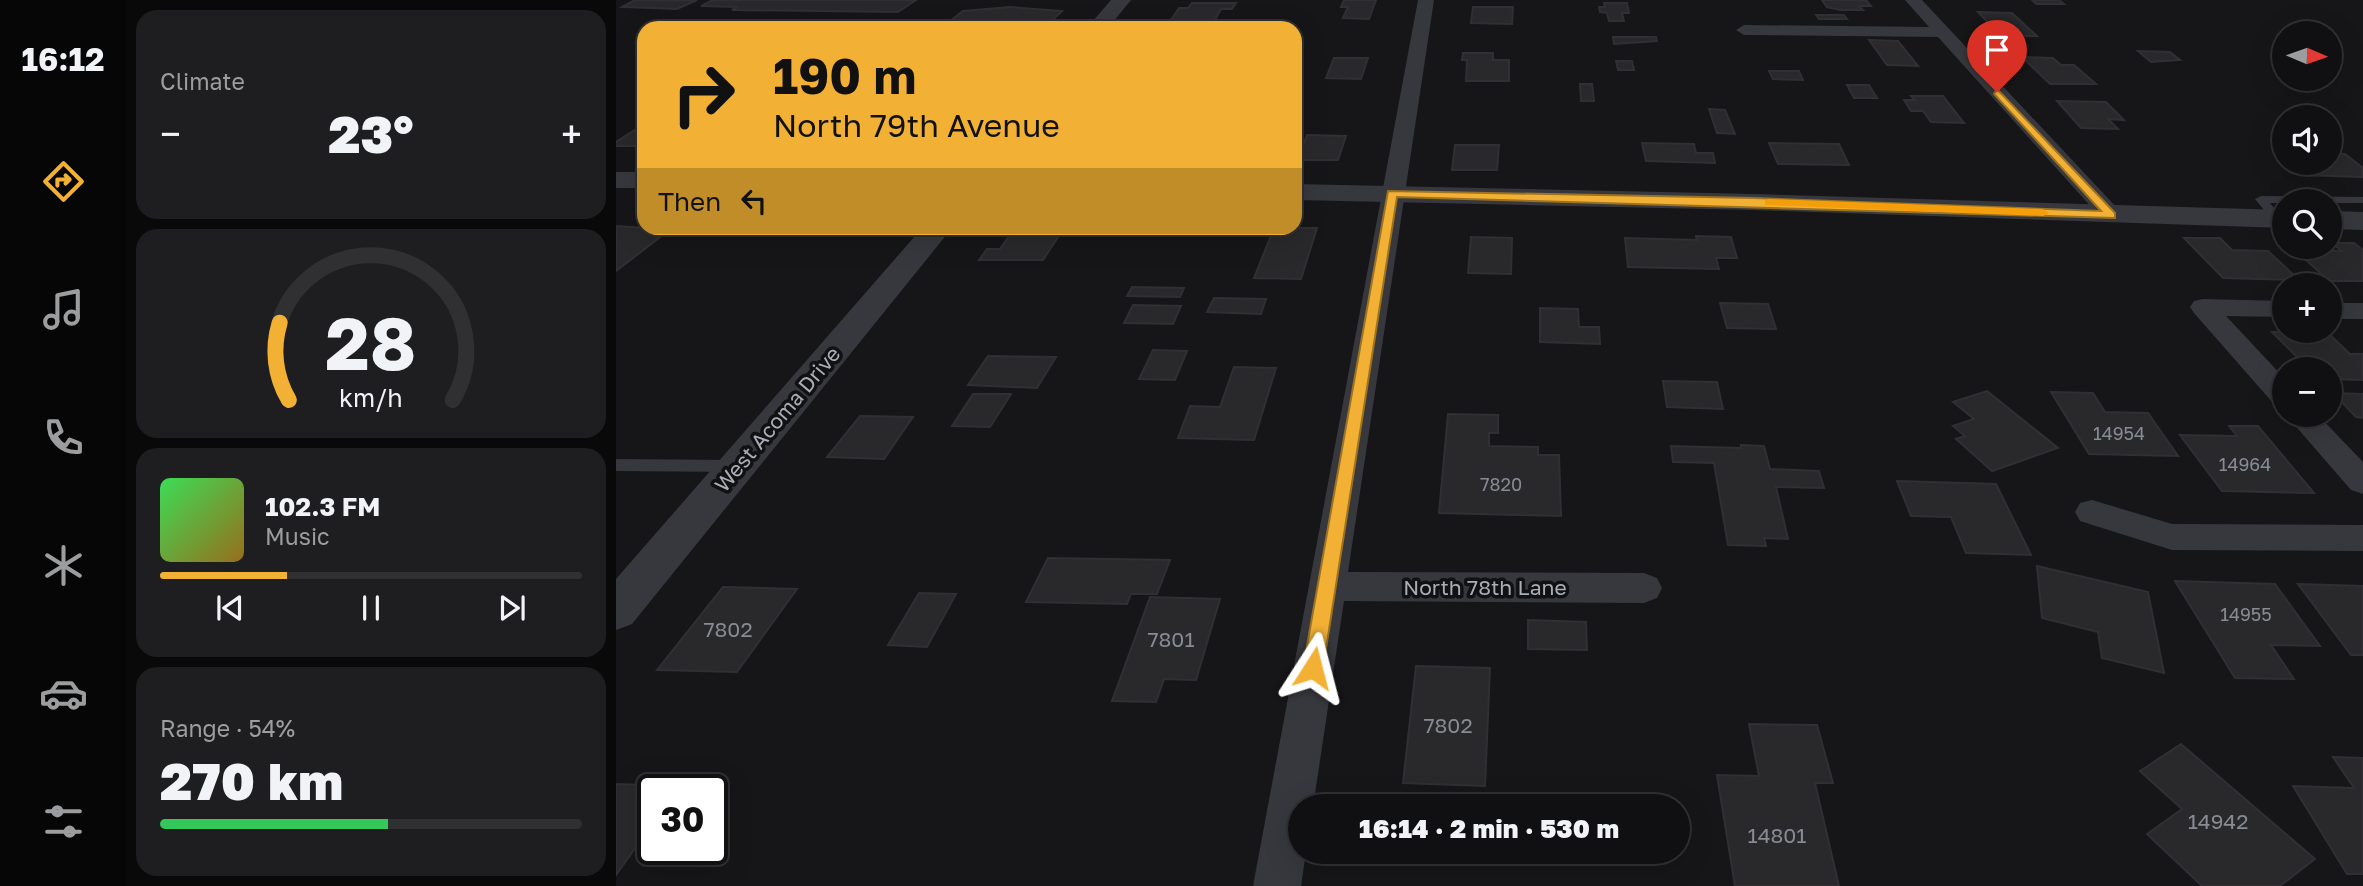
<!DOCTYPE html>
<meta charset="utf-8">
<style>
:root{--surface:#101012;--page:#1e1e20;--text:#f1f3f6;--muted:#9c9d9f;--line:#303032;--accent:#f2b134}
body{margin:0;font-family:"Golos Text",sans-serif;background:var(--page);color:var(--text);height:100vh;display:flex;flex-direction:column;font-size:26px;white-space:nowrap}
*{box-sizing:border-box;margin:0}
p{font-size:23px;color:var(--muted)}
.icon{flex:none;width:38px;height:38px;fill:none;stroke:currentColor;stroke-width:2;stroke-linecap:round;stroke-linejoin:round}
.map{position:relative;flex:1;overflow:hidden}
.sheet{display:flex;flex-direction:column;gap:10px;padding:10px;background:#09090a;width:490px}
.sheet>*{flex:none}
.guide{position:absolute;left:21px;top:21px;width:665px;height:214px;border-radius:21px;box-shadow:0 7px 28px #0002,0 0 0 2px var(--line);background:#f2b134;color:#111;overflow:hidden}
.needle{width:46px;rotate:92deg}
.controls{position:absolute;left:1656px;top:21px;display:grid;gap:14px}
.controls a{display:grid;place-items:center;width:70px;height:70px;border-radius:50%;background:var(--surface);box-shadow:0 7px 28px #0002,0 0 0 2px var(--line);font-size:35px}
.speed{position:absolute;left:21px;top:774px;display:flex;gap:14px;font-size:35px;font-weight:700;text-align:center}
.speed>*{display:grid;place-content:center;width:91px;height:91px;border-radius:50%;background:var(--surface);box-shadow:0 7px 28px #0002,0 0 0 2px var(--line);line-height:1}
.speed .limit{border:4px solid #111;border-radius:10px;background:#fff;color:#111}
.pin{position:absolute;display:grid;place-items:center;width:60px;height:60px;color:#fff;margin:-72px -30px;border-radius:50% 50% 50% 0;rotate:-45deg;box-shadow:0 0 7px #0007}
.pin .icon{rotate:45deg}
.me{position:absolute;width:77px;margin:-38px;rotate:9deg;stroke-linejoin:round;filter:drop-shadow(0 0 5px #0008)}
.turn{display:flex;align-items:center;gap:24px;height:147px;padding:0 21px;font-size:32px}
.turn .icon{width:91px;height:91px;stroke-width:2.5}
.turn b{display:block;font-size:49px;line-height:60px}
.then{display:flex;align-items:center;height:66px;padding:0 21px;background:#0003;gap:14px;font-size:26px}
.big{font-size:52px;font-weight:800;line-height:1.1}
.sheet .card{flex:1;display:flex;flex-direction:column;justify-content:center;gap:10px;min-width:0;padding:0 24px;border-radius:21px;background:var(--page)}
.sheet .dial{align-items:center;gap:0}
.dial svg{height:182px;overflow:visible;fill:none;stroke:var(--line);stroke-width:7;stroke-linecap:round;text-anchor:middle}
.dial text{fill:var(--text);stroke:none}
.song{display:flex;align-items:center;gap:21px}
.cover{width:84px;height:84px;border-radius:10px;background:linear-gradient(135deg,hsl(130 70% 55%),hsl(40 70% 35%))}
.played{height:7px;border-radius:4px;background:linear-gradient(90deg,var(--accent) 30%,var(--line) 30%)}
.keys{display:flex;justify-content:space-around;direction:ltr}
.heat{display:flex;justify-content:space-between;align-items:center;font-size:38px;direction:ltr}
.charge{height:10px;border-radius:5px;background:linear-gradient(90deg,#34c759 54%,var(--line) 0)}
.trip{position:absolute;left:672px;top:794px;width:402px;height:70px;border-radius:35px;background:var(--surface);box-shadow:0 7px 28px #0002,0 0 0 2px var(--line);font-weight:800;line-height:70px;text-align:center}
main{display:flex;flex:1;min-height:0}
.menu{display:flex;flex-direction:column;width:126px;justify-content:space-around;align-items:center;background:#060607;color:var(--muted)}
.menu .icon{width:49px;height:49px}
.menu .on{color:var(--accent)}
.menu b{font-size:32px;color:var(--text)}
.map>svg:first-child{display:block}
.building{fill:#29292c;stroke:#303034;stroke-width:2}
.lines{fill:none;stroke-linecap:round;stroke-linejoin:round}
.service{fill:#37383d;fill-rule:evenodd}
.minor{fill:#37383d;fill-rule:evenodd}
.tertiary{fill:#37383d;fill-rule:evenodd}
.route{fill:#f2b134;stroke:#9d7322;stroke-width:2}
.slow{fill:#f59e0b}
.labels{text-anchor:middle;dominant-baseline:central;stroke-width:7;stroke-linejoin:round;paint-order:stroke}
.number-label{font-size:18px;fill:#888b94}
.street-label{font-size:21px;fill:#a8adb8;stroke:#111113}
.near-number-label{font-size:21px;fill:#888b94}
</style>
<main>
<nav class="menu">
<b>16:12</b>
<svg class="icon on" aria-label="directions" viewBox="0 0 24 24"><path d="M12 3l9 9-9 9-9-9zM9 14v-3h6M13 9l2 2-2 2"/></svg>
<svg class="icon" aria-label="music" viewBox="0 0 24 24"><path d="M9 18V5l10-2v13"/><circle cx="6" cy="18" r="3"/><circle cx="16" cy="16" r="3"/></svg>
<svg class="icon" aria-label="phone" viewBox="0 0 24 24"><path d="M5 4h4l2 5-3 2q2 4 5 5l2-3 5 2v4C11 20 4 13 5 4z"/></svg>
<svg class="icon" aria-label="climate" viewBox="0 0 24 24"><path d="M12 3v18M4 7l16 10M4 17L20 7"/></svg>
<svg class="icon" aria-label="car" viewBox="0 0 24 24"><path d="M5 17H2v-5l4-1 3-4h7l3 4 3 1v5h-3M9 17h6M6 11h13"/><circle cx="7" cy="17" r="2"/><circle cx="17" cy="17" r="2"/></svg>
<svg class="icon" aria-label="filters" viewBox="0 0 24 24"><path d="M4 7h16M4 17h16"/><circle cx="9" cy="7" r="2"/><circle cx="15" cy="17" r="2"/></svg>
</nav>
<section class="sheet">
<div class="card"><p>Climate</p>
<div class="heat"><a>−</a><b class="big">23°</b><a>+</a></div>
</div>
<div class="card dial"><svg viewBox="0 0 100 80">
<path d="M14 69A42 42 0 1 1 86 69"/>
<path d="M14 69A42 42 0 0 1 10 35" stroke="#f2b134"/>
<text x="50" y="56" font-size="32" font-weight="700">28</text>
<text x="50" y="72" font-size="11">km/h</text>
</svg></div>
<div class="card">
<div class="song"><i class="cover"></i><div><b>102.3 FM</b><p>Music</p></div></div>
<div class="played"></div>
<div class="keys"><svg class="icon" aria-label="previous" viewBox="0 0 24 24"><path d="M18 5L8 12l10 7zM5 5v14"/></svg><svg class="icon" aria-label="pause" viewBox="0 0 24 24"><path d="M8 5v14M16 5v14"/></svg><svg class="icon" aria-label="next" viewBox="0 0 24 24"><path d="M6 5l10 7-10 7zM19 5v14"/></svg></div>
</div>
<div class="card"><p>Range · 54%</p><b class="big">270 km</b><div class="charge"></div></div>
</section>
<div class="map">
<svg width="1747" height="886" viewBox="0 0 1747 886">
<rect width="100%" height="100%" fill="#161618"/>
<g class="building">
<polygon points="19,0 81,0 61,9 6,7"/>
<polygon points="97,0 300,0 282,12 116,10 122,7 85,6"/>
<polygon points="728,0 760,0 753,19 727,18 732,7 725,7"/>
<polygon points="1206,0 1250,0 1255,6 1243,6 1247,10 1224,10 1211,7"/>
<polygon points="1416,0 1443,0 1448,4 1420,4"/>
<polygon points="576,3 620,3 616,9 605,9 599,20 611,20 606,28 558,28 564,20 555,20 563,8 572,8"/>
<polygon points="988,3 1011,3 1013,13 1006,13 1008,21 993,21 991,13 984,12 983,7 989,7"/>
<polygon points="394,7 446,11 428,28 325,28 347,11"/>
<polygon points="857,7 897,7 896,24 855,23"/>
<polygon points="1362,12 1396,13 1421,36 1402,36 1396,30 1379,30"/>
<polygon points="1200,15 1228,15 1231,19 1203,19"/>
<polygon points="997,37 1040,37 1041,41 998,44"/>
<polygon points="1253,40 1282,41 1302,66 1271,65"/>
<polygon points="1522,51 1554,52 1564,60 1535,62"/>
<polygon points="847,53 877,53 877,60 893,60 893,81 850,81 851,60 846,60"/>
<polygon points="1406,57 1437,58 1445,65 1458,65 1480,84 1434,84"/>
<polygon points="718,58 752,58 745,79 710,78"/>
<polygon points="1000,61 1016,61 1018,70 1002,70"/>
<polygon points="1153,71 1183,71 1187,80 1157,79"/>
<polygon points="964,84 976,84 978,101 965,101"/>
<polygon points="1231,85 1253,85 1261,98 1238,98"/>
<polygon points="1295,96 1327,96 1348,123 1315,122 1307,111 1295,111 1288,100 1299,100"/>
<polygon points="1441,101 1490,102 1508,120 1492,119 1502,129 1465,128"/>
<polygon points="1093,109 1109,110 1119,134 1101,133"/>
<polygon points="28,124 28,146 0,146 0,142"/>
<polygon points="691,135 730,136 722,160 681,160"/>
<polygon points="1026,143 1078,144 1080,153 1097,153 1099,163 1030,161"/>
<polygon points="1153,143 1223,144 1233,165 1162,164"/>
<polygon points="839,145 883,145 881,170 836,170"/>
<polygon points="1713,153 1729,154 1747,168 1747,177 1685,175 1670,163 1713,163"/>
<polygon points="0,226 28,228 56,228 0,271"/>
<polygon points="381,228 448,228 427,260 363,260 371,249 384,249 393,236 374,236"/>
<polygon points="658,228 701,228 685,279 638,278"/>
<polygon points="1080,236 1115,237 1121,258 1100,258 1103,269 1012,267 1009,238 1081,240"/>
<polygon points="855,237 896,238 895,274 852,273"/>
<polygon points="1568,238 1604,238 1616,250 1652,251 1683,280 1607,278"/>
<polygon points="1716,243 1738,243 1747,250 1747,281 1713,281 1679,250 1726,251"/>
<polygon points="516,287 568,288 564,297 511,296"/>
<polygon points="598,298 650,299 645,314 591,312"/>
<polygon points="1104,303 1152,304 1160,329 1111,328"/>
<polygon points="517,305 565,306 557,324 508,323"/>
<polygon points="924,308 962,309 963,327 983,327 984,344 924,342"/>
<polygon points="1656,332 1711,332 1734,354 1747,354 1747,380 1713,379 1713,369 1693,369"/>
<polygon points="537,350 571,351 559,380 523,379"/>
<polygon points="372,356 440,357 421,388 352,385"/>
<polygon points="618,367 660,368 638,440 562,438 574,406 604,407"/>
<polygon points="1047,381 1101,382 1107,409 1051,407"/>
<polygon points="1371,391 1442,448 1376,471 1340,439 1349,436 1337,426 1358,419 1337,402"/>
<polygon points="1435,392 1477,393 1489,412 1532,413 1562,456 1473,454"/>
<polygon points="1717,393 1747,394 1747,418 1740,417"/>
<polygon points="357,394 395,394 374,427 336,426"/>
<polygon points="832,414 882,415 882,433 873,433 873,446 922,447 922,455 943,455 945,516 823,513"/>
<polygon points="244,416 297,417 268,459 211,457"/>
<polygon points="1613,426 1642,426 1698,493 1606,491 1564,435 1621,436"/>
<polygon points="1125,445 1148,446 1154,469 1203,471 1208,488 1160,487 1172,539 1148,538 1150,546 1112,545 1098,463 1057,462 1055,446 1125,448"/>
<polygon points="1281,481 1380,484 1415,555 1350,553 1335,517 1295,516"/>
<polygon points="432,558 554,560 541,594 515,594 511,604 410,602"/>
<polygon points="1421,566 1532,592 1548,673 1486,658 1482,632 1426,618"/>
<polygon points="1559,581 1659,584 1704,646 1655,645 1678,679 1619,678"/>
<polygon points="1682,584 1747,586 1747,655 1735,655"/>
<polygon points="107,587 181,589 121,672 41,670"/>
<polygon points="303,593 340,594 311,647 272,645"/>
<polygon points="534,597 604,599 580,680 548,679 540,702 496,701"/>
<polygon points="912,620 970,622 971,650 912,649"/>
<polygon points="800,666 874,668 869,786 787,783"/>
<polygon points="1133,724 1201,725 1217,783 1199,783 1223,886 1119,886 1101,775 1143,776"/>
<polygon points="1565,744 1699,859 1664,886 1586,886 1531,834 1566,809 1524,771"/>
<polygon points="1717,757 1747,758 1747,874 1731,874 1677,786 1738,788"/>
<polygon points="0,784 62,786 60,789 37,789 37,823 0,875"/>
</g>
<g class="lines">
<g class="service">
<polygon points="1645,196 1747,197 1747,203 1654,203 1667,219 1661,223 1657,221 1639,199"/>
<polygon points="0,459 119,460 127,466 119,472 0,471"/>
</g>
<g class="minor">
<polygon points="802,0 818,0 732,572 1028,573 1041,578 1046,588 1041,598 1028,603 728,601 697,807 684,807 684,852 690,852 685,886 637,886"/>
<polygon points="1289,0 1306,0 1503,210 1507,215 1503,220 1487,220 1322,37 1128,35 1120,30 1128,25 1313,27"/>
<polygon points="1587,299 1668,301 1668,317 1610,316 1668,378 1668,406 1657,403 1578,313 1574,307 1578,301"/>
<rect x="1713" y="303" width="34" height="16"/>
<polygon points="1670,415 1702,415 1747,462 1747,494 1735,490"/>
<polygon points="1476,500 1556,524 1747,525 1747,551 1556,550 1464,521 1459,512 1464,503"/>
</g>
<g class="tertiary">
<polygon points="495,0 515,0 492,28 471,28"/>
<rect x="0" y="172" width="28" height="16"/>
<polygon points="679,184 1138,194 1668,210 1668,228 1138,210 679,200"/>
<polygon points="1713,211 1747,212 1747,230 1713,229"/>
<polygon points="306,228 336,228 16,624 0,630 0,579"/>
</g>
</g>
<polygon class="route" points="1381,89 1499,213 1499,218 781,197 707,668 704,674 697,677 690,674 687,668 772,191 1138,198 1485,211 1378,94"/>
<polygon class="slow" points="1153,199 1427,209 1433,213 1427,216 1149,205 1149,200"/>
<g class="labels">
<g class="number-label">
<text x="1503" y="433">14954</text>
<text x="1629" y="464">14964</text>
<text x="885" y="484">7820</text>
<text x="1630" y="614">14955</text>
</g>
<g class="street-label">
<text transform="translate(161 419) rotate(-50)">West Acoma Drive</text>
<text x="869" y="587">North 78th Lane</text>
</g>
<g class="near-number-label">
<text x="112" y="629">7802</text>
<text x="555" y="639">7801</text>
<text x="832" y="725">7802</text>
<text x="1602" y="821">14942</text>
<text x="1161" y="835">14801</text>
</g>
</g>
</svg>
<div class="controls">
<a><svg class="needle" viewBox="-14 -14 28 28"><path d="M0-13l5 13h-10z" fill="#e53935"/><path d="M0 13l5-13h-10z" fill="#9c9d9f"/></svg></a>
<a><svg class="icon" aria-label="sound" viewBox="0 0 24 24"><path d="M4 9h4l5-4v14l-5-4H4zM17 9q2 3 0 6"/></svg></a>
<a><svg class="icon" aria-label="search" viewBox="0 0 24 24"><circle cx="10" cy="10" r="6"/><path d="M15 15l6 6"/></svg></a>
<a>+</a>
<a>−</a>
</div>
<div class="speed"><div class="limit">30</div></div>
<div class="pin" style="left:1381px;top:92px;background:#d93025"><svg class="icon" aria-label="arrive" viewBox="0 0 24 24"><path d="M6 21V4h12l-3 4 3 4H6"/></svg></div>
<svg class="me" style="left:697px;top:668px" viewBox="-20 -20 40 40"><path d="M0-17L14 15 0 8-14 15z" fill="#f2b134" stroke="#fff" stroke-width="4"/></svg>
<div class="trip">16:14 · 2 min · 530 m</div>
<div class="guide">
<div class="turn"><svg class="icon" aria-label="right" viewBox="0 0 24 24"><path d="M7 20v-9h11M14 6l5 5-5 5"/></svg><div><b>190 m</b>North 79th Avenue</div></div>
<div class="then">Then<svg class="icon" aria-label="left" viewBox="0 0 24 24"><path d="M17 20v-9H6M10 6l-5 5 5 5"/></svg></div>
</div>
</div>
</main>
